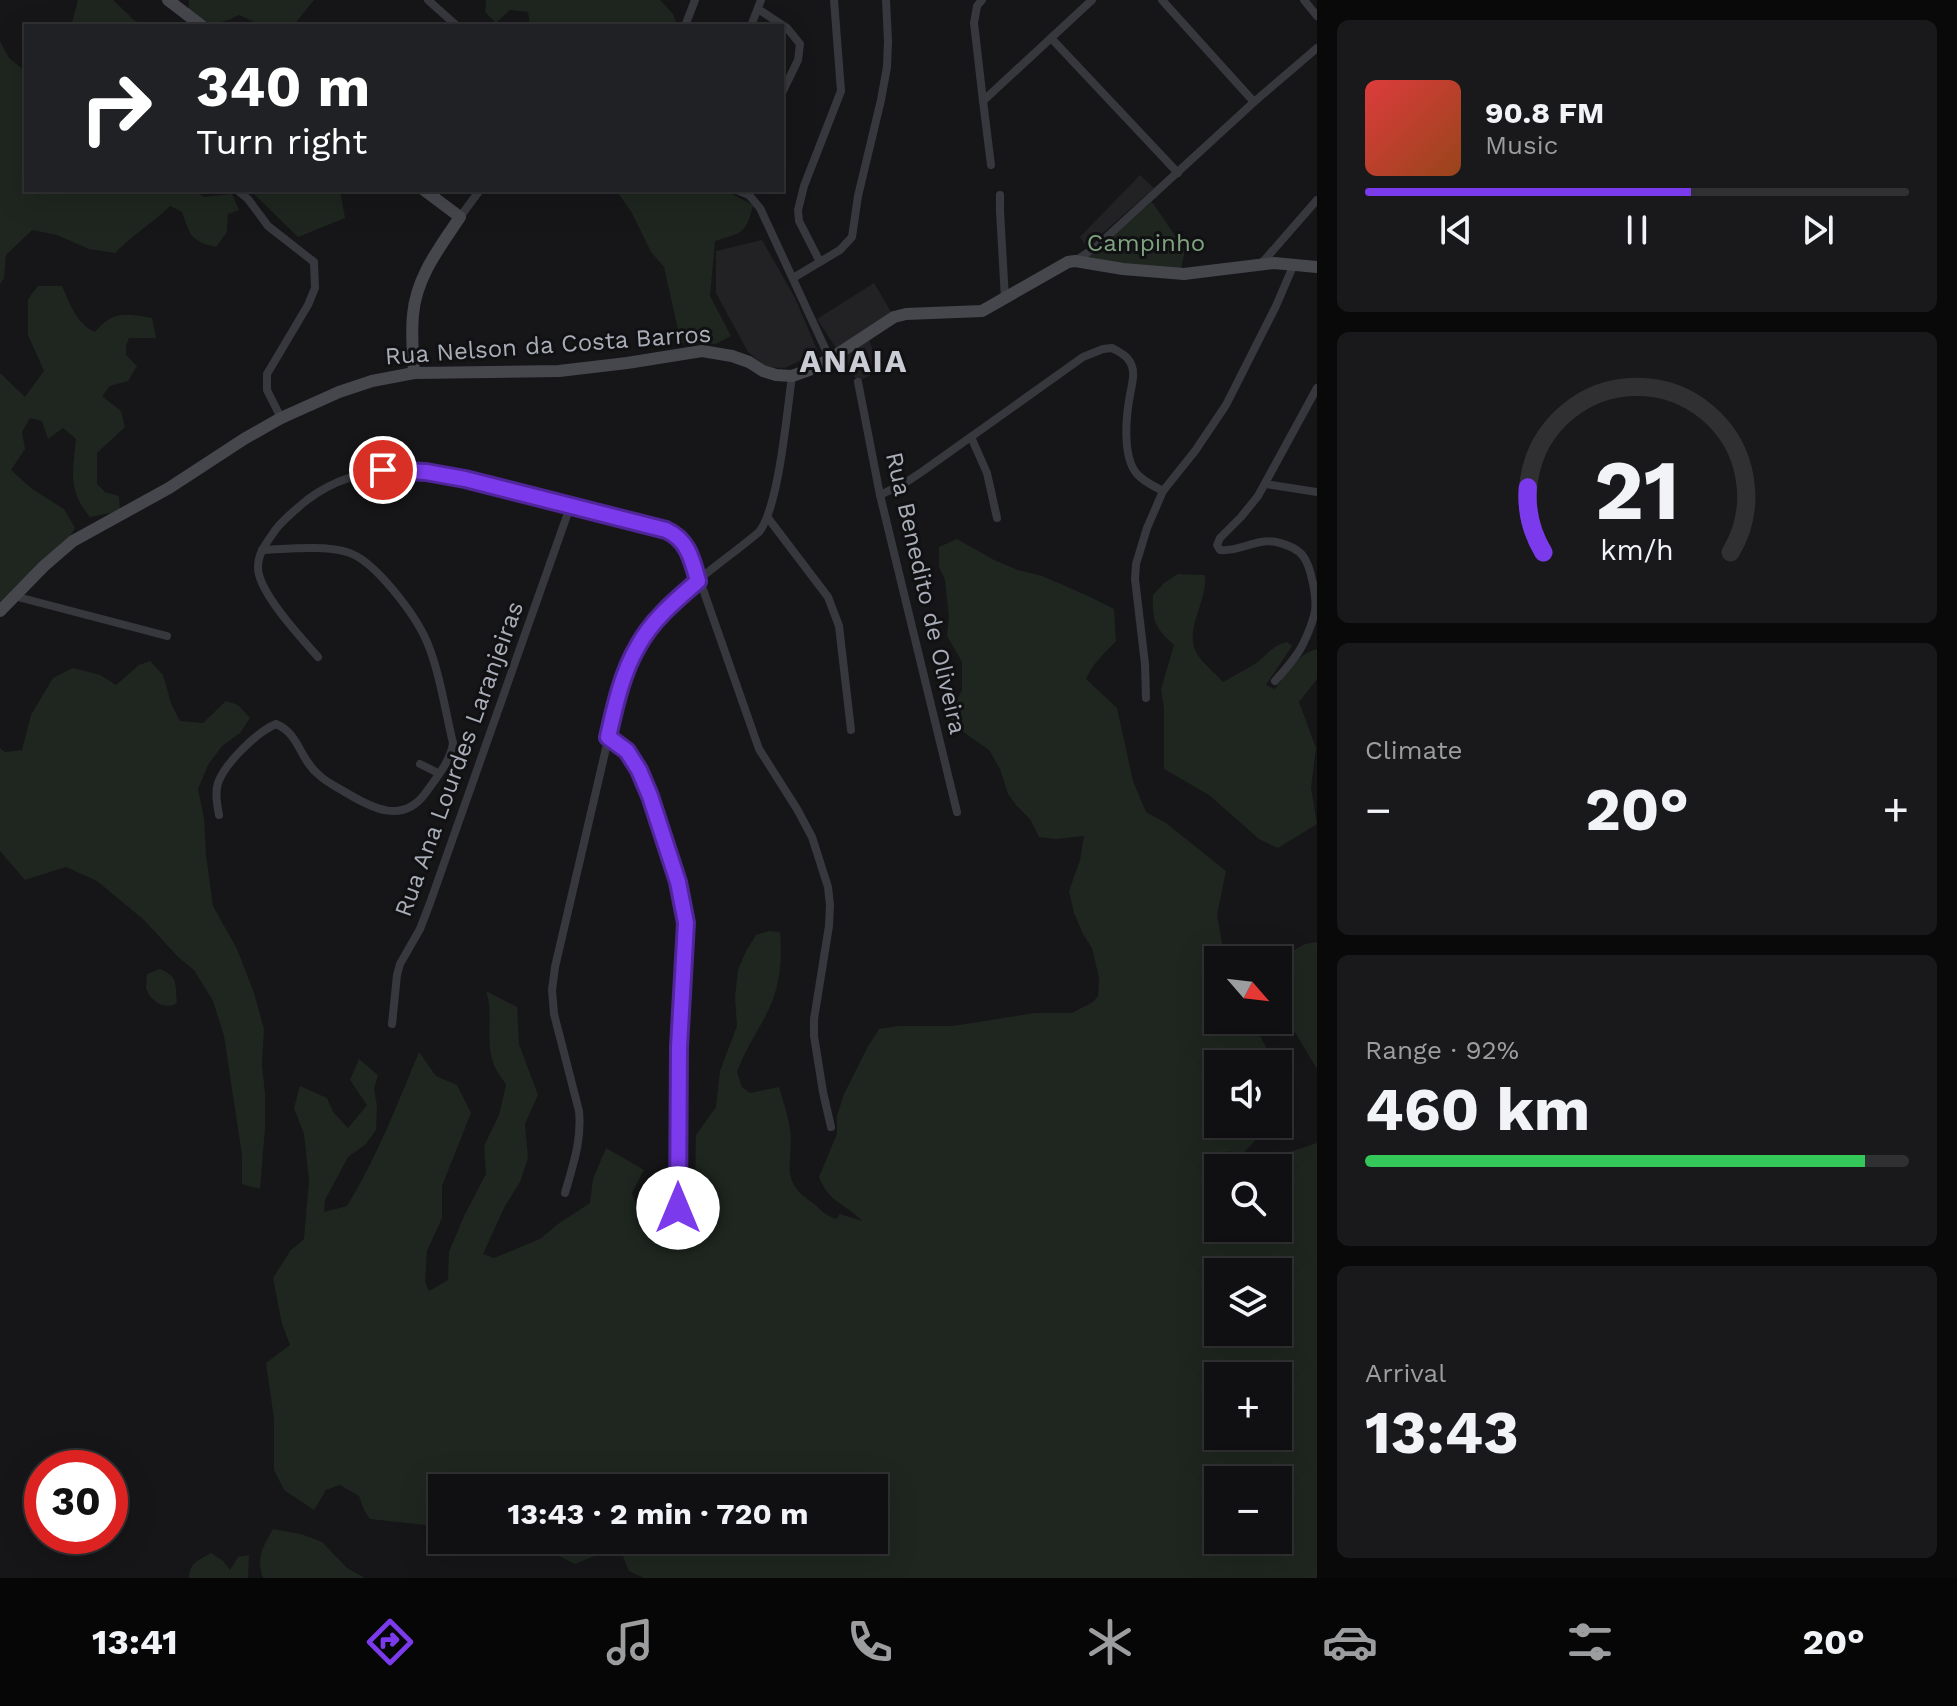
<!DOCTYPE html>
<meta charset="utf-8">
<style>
:root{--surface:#101012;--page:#19191b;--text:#f1f3f6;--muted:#9c9d9f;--line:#303032;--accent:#7c3aed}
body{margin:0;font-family:"Work Sans",sans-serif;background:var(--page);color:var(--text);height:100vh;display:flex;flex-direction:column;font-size:30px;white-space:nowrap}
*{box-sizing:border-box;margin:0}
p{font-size:26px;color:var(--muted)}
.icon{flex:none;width:44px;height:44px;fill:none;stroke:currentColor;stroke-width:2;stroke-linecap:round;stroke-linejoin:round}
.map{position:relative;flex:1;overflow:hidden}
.panel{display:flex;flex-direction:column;gap:20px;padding:20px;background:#09090a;width:640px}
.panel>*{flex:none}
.guide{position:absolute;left:24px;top:24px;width:760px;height:168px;border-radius:0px;box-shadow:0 8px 32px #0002,0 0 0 2px var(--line);background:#202124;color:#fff;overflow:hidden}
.needle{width:52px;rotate:118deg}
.fabs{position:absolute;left:1204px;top:946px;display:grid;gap:16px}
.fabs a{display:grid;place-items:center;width:88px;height:88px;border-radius:0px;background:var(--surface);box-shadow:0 8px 32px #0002,0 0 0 2px var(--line);font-size:40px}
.speed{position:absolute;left:24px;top:1450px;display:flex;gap:16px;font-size:40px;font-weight:700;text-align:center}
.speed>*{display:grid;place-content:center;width:104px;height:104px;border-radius:50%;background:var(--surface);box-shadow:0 8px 32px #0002,0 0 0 2px var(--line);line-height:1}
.speed .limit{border:12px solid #d22;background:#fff;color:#111}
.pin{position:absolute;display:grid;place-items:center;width:68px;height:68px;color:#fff;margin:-34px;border:4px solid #fff;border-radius:50%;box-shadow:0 2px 8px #0007}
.me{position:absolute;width:88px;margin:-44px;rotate:0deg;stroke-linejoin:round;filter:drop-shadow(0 0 6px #0008)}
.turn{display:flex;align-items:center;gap:28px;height:168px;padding:0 40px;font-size:36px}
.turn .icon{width:104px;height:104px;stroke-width:2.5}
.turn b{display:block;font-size:56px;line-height:68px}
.big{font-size:60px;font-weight:700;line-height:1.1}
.panel .tile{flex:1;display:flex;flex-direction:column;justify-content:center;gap:12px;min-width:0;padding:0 28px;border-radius:12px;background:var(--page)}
.panel .dial{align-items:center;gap:0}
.dial svg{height:208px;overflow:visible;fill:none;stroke:var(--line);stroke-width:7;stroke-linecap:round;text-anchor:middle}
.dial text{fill:var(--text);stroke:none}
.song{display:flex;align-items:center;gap:24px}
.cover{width:96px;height:96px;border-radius:12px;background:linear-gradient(135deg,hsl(0 70% 55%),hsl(20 70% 35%))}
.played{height:8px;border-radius:4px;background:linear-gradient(90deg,var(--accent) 60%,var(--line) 60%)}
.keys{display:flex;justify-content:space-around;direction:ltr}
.heat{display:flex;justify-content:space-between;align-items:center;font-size:44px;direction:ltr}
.charge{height:12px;border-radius:6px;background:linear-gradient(90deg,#34c759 92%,var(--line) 0)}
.trip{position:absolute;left:428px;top:1474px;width:460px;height:80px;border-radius:0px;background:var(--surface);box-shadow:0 8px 32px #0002,0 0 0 2px var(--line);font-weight:700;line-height:80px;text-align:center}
.menu{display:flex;height:128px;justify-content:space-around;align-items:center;background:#060607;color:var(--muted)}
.menu .icon{width:56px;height:56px}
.menu .active{color:var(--accent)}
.menu b{font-size:36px;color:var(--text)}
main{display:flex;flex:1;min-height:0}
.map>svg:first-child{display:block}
.built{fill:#222225}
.green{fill:#1e261f;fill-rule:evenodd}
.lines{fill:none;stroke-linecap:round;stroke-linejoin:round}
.street{stroke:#37383d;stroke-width:8}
.secondary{stroke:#45474d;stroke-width:12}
.route-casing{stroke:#51269a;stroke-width:20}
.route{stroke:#7c3aed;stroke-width:14}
.labels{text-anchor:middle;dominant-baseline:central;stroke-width:6;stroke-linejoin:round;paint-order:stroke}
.park-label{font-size:24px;fill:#7fa381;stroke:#111113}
.street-label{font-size:24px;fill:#a8adb8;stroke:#111113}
.district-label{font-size:32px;font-weight:bold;letter-spacing:2px;fill:#c9ccd4;stroke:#111113}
</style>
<main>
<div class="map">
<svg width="1317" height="1578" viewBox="0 0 1317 1578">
<rect width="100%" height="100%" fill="#161618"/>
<g class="built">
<polygon points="1140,175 1154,188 1087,247 1080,237"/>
<polygon points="762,240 795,298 818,352 785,368 767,367 748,352 716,293 716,251"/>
<polygon points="874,283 894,317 867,334 880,370 858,382 817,319"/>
</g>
<g class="green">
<polygon points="78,0 113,0 135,21 148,26 71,26"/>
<path d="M189 0H314L293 26H263L239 15C217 26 211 24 189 16Z"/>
<polygon points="486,0 660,0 673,14 677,26 530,26 528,12 510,10 496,23 485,12"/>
<path d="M0 41 9 58 26 72V190H193L204 197 232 194 239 210 228 214 227 232 216 247C190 241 190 235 182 212L170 206C153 223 132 235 115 253L89 249 57 235 32 230 6 255 4 278 0 284Z"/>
<polygon points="250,190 340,190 345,218 298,237"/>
<path d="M616 190H724L753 205C746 235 742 232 715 241L710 296 731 336 716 344 681 343 664 267 651 252 632 213Z"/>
<polygon points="1152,202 1185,250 1180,274 1081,263 1099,249"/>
<path d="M38 286H62C70 303 76 324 95 332 114 310 125 314 152 318L156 338H129L126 346V355L137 366 128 381 110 386 102 396 121 411 125 427 97 453V484L105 492 119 496 120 511 90 517C67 489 73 472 76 439L63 428 48 439 42 421 30 418 22 432 25 449 11 470 32 489 64 509 75 528 65 545 0 608V373L25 397 44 371 28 335V299Z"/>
<path d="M957 539 994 560 1018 570 1042 576 1086 595 1114 609 1116 641C1104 654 1093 663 1086 679L1117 708 1133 781 1146 812 1166 823 1226 871 1217 915 1225 960H1218V1020H1251L1265 1045 1271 1064H1218V1124H1270L1240 1157 1229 1151 1210 1170 1215 1185 1218 1187V1228H1278L1277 1168 1280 1155 1317 1143V1578H644L629 1571 619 1546 575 1564 543 1548 535 1540H874V1488H442V1523L425 1525 370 1519 364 1510 359 1496 340 1485 326 1490 314 1510 284 1490 274 1470V1419L266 1363 290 1345 282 1324 273 1278 290 1251 304 1239 309 1180 304 1134 294 1108 300 1086 327 1098 333 1112 348 1128 367 1105 350 1080 359 1059 378 1075 374 1089 377 1106 376 1130 366 1144 348 1157 325 1200 324 1212 347 1206C377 1157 397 1105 419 1052L436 1076 457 1085 471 1113 442 1186V1218L427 1251 425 1282 429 1291 448 1280 449 1252 465 1214 486 1174 484 1146 499 1115 506 1085C502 1078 495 1070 493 1062 485 1039 494 1013 486 991L517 1007 519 1044 538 1095 525 1124 528 1158 520 1182 505 1206 483 1254 494 1258 540 1239 558 1224 590 1203 593 1179 606 1148 644 1170 632 1193 643 1226 658 1242 690 1234 695 1187 696 1135 716 1107 720 1071 737 1026 735 997 738 970 746 951 756 935 769 931 780 932C782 956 781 979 772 1002 762 1026 746 1047 737 1072L742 1087 750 1093 779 1087C784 1104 790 1121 791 1138 791 1167 782 1181 810 1201 822 1209 820 1213 836 1219L840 1214 862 1221C845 1203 829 1203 819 1177L837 1134V1116L844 1094 867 1048 879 1029 898 1026H953L1035 1013H1072L1093 1002 1098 996 1099 978 1092 948 1083 934 1074 913 1069 891 1080 860 1084 836 1056 839 1039 837 1030 819 1016 805 1008 794 1000 769 989 750 959 729 949 717 962 690V662L947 636 949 617 945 580 939 567V547ZM1218 1272H1278V1332H1218ZM1218 1376H1278V1436H1218ZM1278 1480V1540H1218V1480Z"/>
<path d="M1178 574 1205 575C1208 601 1184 628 1196 652 1202 663 1215 673 1223 682 1233 676 1244 671 1253 665 1266 657 1272 645 1287 642L1292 646 1266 685 1275 689C1287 673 1298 653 1317 649V679L1299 702 1316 748 1311 788 1317 824 1278 848 1259 839 1209 795 1164 769V708L1161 689 1174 645C1155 628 1152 621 1153 595L1164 583Z"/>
<polygon points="150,661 163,675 172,706 180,721 203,723 226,701 238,705 250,718 240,733 222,746 208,765 198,789 204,819 206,855 213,906 237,949 254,993 264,1029 262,1065 265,1093 265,1128 260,1189 242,1184 242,1155 224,1036 213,1001 194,970 178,957 144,920 97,881 66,867 25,880 0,851 0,748 5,752 22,750 31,715 53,678 73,668 100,675 116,685 139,665"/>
<polygon points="1317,942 1317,1069 1296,1034 1278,1012 1277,960 1305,944"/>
<path d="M160 969C179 977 175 985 177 1003 165 1011 150 1001 146 988 146 986 147 976 147 974Z"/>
<path d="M273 1529 301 1534 322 1542 347 1568 365 1578H263C256 1557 263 1547 273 1529Z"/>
<path d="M211 1553 223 1561 230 1570 238 1557 249 1555 248 1578H189C189 1563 199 1560 211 1553Z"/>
</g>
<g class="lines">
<g class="street">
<polyline points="428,0 457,26"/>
<polyline points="982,0 977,6 974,23 983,101"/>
<polyline points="1162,0 1254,102"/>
<polyline points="1304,0 1317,16"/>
<polyline points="758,9 787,28 800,44 798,60 782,93"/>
<polyline points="685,26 695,0"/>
<polyline points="751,26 761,0"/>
<polyline points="1051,38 1178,173"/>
<polyline points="991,165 983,101 1092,0"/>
<polyline points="237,190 248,199 268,226 314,262 315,288 308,305 267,374 267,390 281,418"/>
<polyline points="737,190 749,195 760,208 830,359"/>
<polyline points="1000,195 1000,211 1005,299"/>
<polyline points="460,217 480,190"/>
<polyline points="1075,261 1096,247 1254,102 1317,48"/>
<polyline points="820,262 799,221 798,210 804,186 841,91 834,0"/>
<polyline points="1261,264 1317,200"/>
<polyline points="793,278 840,250 852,237 858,196 881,100 887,67 888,41 886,0"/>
<polyline points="858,382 880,495 957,812"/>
<polyline points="971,437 987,473 997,518"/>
<polyline points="1265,484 1317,492"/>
<path d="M880 495 905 483 923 471 1083 357 1103 349 1112 348C1117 351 1124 354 1128 359 1137 370 1132 383 1130 395 1126 416 1122 457 1137 474 1144 482 1154 486 1163 491"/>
<polyline points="768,518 828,597 839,626 851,730"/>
<polyline points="14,596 167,636"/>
<path d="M318 657C302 639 257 591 258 567 258 552 268 541 276 529 285 518 296 509 307 500 373 450 446 474 518 493 567 506 616 520 666 530 680 537 686 545 692 558L759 749 797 809 812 837 828 887 830 905 829 926 814 1019V1036L823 1092 831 1127"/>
<path d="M1275 681C1285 670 1295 659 1302 646 1307 636 1313 622 1315 611 1317 598 1311 566 1303 556 1297 548 1285 544 1276 542 1256 538 1240 552 1220 550L1217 545 1220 538 1241 517 1258 496 1317 388"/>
<polyline points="1146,698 1145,664 1135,579 1136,564 1147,528 1163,491 1195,451 1226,405 1276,306 1294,264"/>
<polyline points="608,737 627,751 639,770 650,796 678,882 686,923 679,1047 678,1208"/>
<polyline points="420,764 438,773"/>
<path d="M219 815C217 804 215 793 218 783 225 763 257 732 276 724 300 734 299 759 319 775 326 782 337 787 345 792 373 809 404 825 427 791 437 777 451 760 453 743 445 710 440 673 427 642 416 616 375 560 347 552 325 545 286 549 262 550"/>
<polyline points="392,1024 397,975 400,964 420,929 430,903 570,507"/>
<path d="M565 1193C573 1165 582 1140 579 1111L554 1014 552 990 555 967 614 714C620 691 626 669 636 648 660 602 720 565 759 532 779 507 787 411 792 376"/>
</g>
<g class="secondary">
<polyline points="168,0 202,26"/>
<path d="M414 373C413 354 411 334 413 315 416 277 440 247 460 217L424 190"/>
<polyline points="0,611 44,566 73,541 169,488 244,439 281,418 339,392 372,381 414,373 559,371 627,363 702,351 732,356 749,362 763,371 776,375 792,376 809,370 830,359 894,317 906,314 982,311 1068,262 1075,261 1123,269 1184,274 1274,263 1317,267"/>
</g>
</g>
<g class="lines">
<g class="route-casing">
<path id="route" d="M383 470 426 472 465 479 666 530C688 540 692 559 698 581 676 600 652 620 638 646 622 673 615 706 608 737L627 751 639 770 650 796 678 882 686 923 679 1047 678 1208"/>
</g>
<use href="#route" class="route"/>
</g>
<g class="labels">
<g class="park-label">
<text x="1146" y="243">Campinho</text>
</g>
<g class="street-label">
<text transform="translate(548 345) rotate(-4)">Rua Nelson da Costa Barros</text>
<text transform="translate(926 593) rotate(77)">Rua Benedito de Oliveira</text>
<text transform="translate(459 759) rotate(-70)">Rua Ana Lourdes Laranjeiras</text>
</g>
<g class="district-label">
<text x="854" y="361">ANAIA</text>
</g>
</g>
</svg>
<div class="fabs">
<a><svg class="needle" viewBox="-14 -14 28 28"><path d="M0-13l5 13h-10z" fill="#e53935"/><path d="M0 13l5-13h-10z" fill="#9c9d9f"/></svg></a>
<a><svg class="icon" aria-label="sound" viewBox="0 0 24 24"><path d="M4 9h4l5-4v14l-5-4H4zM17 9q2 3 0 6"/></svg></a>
<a><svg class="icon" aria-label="search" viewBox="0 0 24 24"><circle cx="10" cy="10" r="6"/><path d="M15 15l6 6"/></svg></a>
<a><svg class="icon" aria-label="layers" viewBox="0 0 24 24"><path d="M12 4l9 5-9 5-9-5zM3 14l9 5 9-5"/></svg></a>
<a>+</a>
<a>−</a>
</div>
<div class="speed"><div class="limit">30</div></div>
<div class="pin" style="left:383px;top:470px;background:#d93025"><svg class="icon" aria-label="arrive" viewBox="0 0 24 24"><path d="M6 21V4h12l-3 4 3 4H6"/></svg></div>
<svg class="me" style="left:678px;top:1208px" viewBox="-20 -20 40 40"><circle r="19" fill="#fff"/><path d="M0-13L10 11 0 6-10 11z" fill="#7c3aed"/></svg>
<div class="trip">13:43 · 2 min · 720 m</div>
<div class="guide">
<div class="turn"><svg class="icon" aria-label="right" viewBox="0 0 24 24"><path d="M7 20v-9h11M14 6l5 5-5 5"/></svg><div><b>340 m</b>Turn right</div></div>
</div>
</div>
<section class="panel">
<div class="tile">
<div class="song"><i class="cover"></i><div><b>90.8 FM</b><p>Music</p></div></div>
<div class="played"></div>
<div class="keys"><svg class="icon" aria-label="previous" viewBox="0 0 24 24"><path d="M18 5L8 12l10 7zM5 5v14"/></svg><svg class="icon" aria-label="pause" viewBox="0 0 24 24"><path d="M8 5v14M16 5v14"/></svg><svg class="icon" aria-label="next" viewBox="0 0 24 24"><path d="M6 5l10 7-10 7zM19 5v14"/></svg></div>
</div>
<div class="tile dial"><svg viewBox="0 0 100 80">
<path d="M14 69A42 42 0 1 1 86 69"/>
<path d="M14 69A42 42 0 0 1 8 44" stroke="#7c3aed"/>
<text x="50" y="56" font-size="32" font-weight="700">21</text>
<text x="50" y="72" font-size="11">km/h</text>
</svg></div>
<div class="tile"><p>Climate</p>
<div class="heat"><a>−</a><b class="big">20°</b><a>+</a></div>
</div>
<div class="tile"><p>Range · 92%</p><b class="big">460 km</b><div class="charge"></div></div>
<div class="tile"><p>Arrival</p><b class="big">13:43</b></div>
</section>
</main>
<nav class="menu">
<b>13:41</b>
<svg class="icon active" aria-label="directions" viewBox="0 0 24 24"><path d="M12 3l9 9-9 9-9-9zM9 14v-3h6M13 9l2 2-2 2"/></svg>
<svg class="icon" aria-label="music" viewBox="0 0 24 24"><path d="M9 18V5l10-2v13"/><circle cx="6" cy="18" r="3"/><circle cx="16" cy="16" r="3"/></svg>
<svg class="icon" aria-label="phone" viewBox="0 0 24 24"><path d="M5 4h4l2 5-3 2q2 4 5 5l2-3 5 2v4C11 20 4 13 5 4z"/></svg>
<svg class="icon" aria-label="climate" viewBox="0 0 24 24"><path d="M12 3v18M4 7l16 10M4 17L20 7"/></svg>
<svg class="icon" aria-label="car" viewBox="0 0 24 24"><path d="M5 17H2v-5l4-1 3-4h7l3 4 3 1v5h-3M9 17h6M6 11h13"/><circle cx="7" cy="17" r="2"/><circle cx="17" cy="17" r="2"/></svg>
<svg class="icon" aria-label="filters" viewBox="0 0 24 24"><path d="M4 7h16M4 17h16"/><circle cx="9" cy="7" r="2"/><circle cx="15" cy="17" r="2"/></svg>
<b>20°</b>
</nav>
